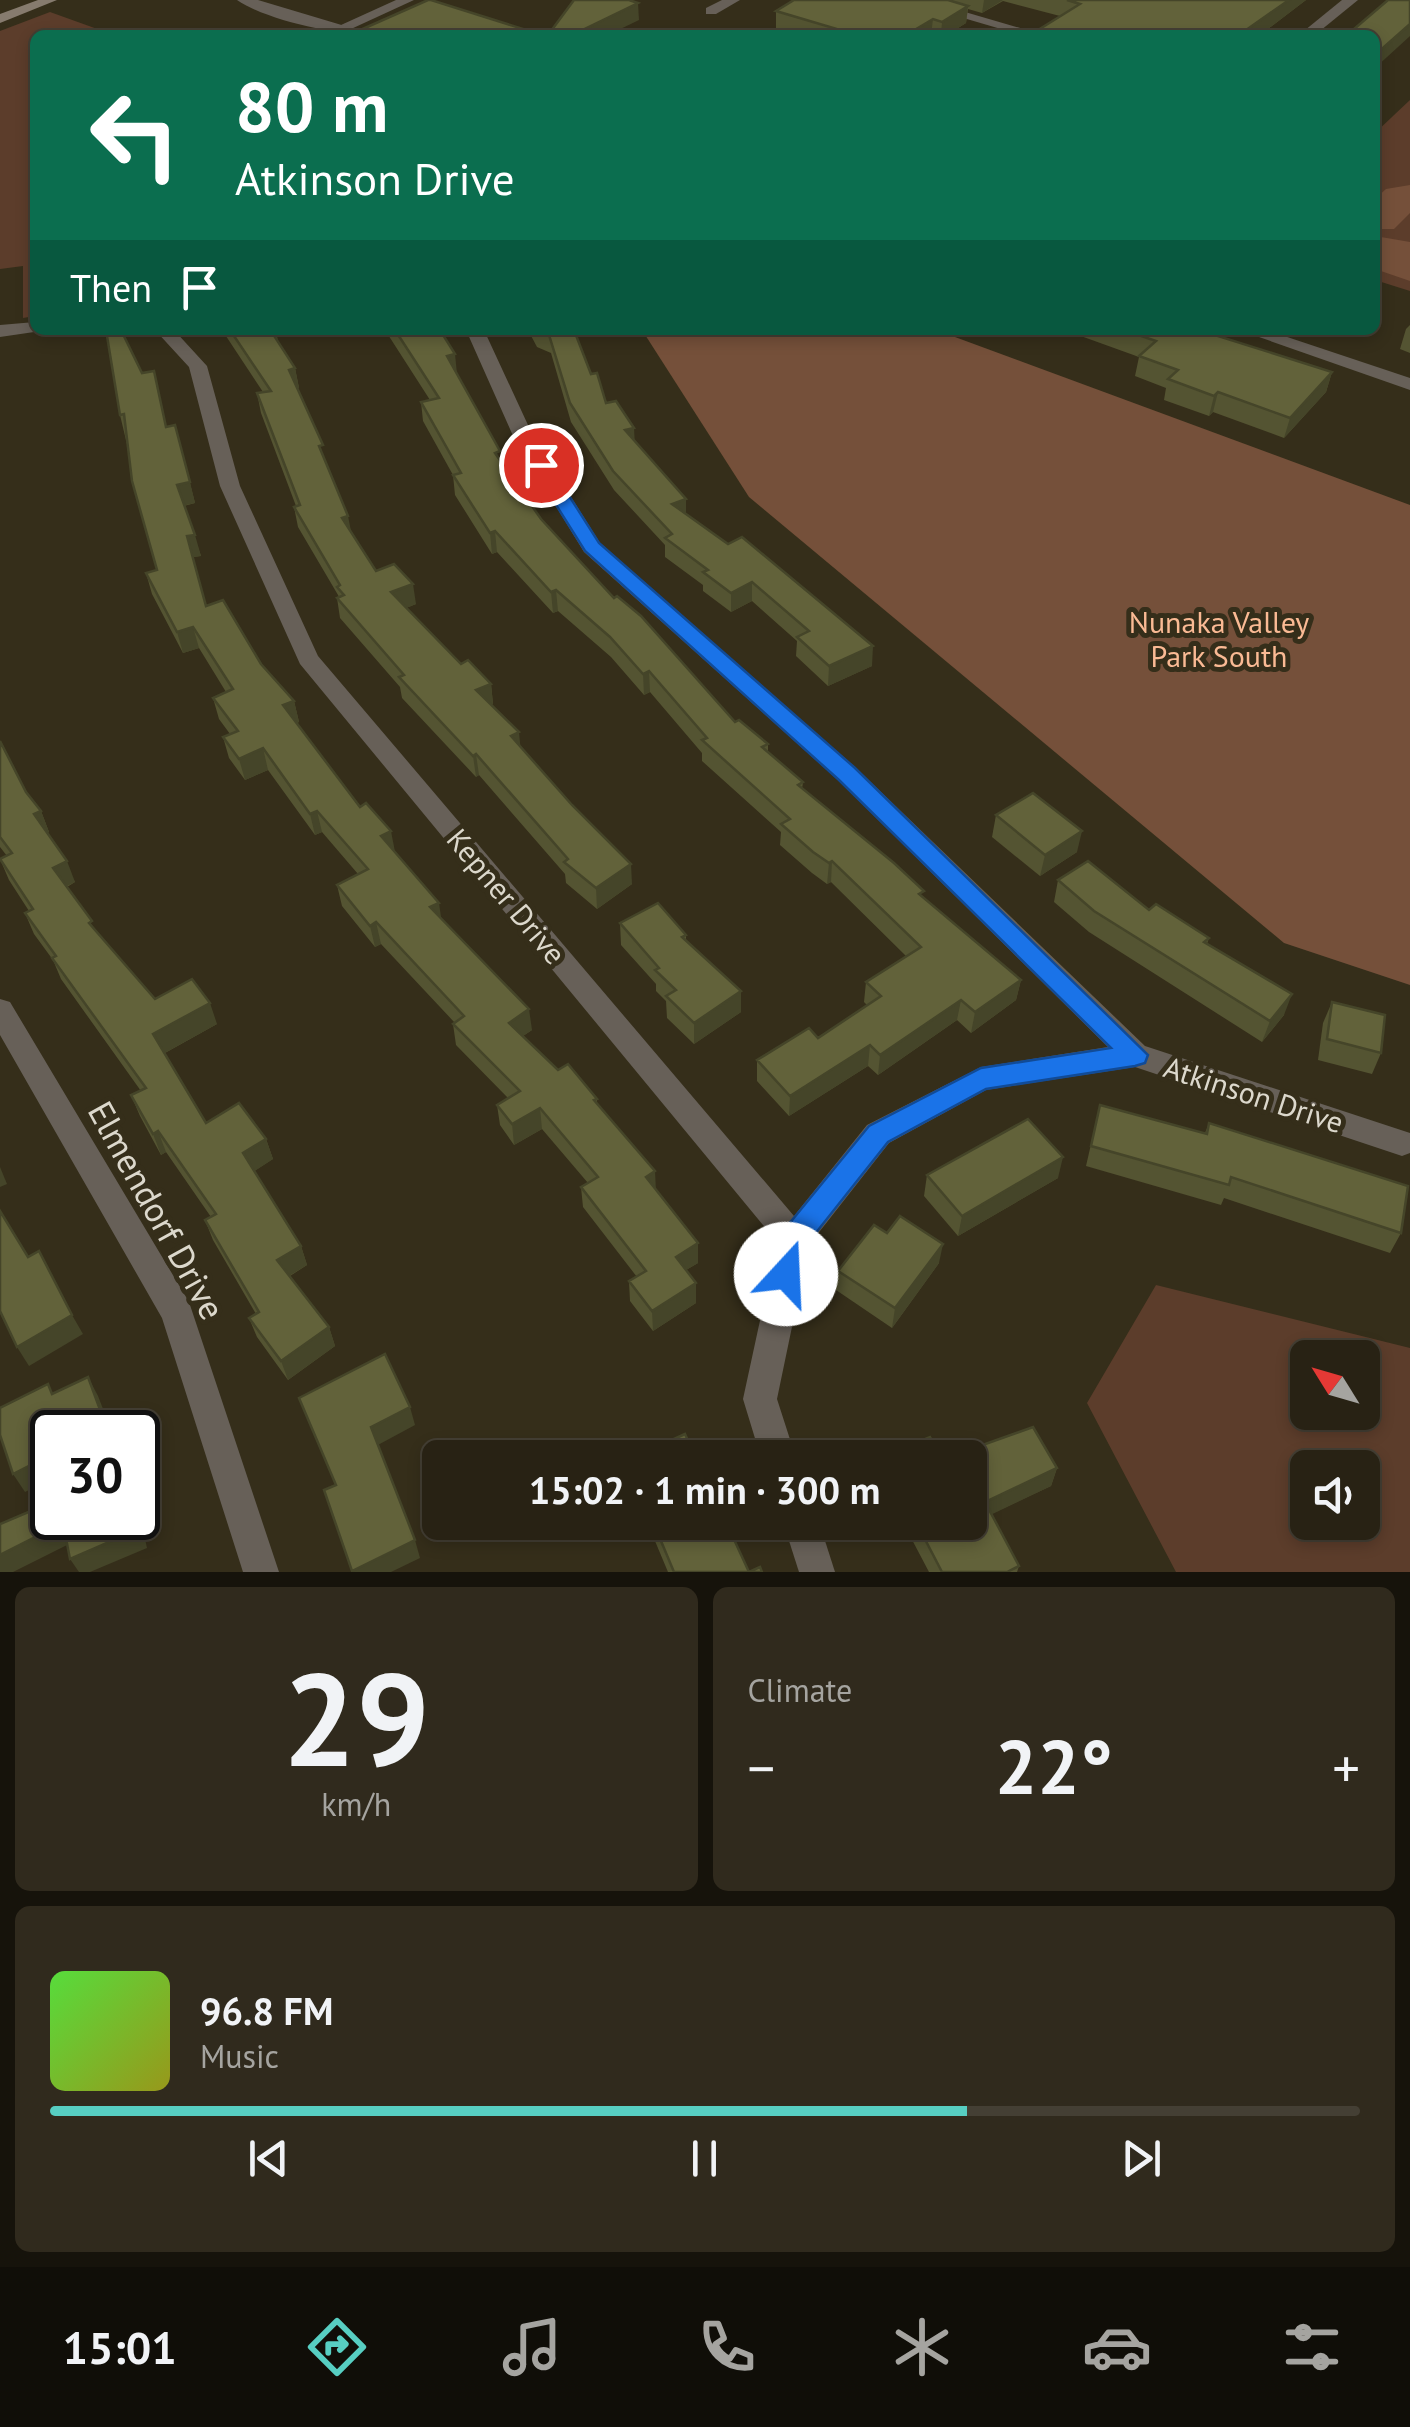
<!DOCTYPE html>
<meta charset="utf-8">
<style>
:root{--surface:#282214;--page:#302a1d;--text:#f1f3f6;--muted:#a5a4a0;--line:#443f34;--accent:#57cec2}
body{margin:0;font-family:"PT Sans",sans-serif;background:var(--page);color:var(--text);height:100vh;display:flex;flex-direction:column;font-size:38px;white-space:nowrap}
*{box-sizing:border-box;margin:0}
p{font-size:32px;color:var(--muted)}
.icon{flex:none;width:55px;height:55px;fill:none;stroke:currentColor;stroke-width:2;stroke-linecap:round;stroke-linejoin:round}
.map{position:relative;height:1572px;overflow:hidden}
.drawer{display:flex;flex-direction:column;gap:15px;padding:15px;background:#16130b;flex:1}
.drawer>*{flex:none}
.guide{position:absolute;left:30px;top:30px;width:1350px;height:305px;border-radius:15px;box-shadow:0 5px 15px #0003,0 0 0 2px var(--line);background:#0b6e4f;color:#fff;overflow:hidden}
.needle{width:65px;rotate:307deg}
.controls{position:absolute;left:1290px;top:1340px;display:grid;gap:20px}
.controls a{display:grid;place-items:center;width:90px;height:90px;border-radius:15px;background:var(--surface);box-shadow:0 5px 15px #0003,0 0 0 2px var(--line);font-size:50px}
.speed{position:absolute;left:30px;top:1410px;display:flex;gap:20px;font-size:50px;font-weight:700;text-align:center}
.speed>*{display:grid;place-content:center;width:130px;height:130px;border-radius:50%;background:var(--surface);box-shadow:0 5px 15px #0003,0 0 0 2px var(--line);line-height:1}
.speed .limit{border:5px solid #111;border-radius:15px;background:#fff;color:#111}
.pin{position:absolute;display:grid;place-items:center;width:85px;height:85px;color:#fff;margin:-42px;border:5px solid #fff;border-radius:50%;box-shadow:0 2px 10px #0007}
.me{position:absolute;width:110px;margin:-55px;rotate:20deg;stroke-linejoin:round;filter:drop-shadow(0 0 8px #0008)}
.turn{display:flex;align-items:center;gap:35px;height:210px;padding:0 40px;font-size:45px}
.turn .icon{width:130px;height:130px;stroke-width:2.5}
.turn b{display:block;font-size:70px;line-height:85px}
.then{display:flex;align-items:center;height:95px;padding:0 40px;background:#0003;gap:20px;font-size:38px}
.big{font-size:75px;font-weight:700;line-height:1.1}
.drawer .tile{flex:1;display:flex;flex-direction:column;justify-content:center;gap:15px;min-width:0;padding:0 35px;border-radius:15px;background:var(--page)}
.drawer .dial{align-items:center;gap:0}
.dial b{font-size:130px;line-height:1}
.song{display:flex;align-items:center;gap:30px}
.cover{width:120px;height:120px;border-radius:15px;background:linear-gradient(135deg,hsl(110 70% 55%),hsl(60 70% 35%))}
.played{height:10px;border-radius:5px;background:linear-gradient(90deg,var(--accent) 70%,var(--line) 70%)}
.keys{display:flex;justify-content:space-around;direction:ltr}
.heat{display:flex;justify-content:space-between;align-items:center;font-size:55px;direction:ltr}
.drawer .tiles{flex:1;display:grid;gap:15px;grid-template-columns:1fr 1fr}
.tile:last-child{grid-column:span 2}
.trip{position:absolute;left:422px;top:1440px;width:565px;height:100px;border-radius:15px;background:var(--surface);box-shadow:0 5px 15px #0003,0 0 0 2px var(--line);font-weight:700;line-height:100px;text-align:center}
.menu{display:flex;height:160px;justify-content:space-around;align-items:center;background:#100e08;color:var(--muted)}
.menu .icon{width:70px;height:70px}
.menu .on{color:var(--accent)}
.menu b{font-size:45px;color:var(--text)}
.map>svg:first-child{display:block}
.green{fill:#5c3d2b;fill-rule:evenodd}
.forest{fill:#75503a}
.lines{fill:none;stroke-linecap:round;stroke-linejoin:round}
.minor{fill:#676058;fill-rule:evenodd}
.tertiary{fill:#676058;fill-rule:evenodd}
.secondary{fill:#867b6e;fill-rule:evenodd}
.wall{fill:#545432}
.shaded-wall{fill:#454529}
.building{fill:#62623a;stroke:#454529;stroke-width:2.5}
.route{fill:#1a73e8;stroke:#114b97;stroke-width:2.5}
.labels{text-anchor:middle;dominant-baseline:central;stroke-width:10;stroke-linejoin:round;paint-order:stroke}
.park-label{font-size:30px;fill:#faba94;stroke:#352e1a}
.street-label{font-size:30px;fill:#dcd8cc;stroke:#352e1a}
.near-street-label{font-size:35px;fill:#dcd8cc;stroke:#352e1a}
</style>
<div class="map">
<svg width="1410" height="1572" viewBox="0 0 1410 1572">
<rect width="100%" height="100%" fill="#352e1a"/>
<g class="green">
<polygon points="50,12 114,35 35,35 35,316 23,318 23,266 0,269 0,31"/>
<polygon points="1410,100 1410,291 1375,280 1375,133"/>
<path d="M1156 1285 1410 1348V1572H1176L1087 1403ZM1308 1358H1362V1412H1308ZM1308 1468H1362V1522H1308Z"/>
</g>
<g class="forest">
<polygon points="1410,185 1410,213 1394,229 1375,229 1375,199 1386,189"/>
<polygon points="1375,236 1410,242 1410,281 1375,269"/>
<polygon points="642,330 936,330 1410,505 1410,985 1284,943 749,497"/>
</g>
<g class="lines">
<g class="minor">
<polygon points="396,0 414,0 338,35 319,35"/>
<polygon points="722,0 740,0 716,14 706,14 706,8"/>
<polygon points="902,0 924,0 1044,35 1021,35"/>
<polygon points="1342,0 1358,0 1315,35 1299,35"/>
<polygon points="35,322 35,330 41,331 0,337 0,325"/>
<polygon points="155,330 174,330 207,366 240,486 318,656 794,1216 867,1125 981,1067 1108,1047 838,780 584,552 514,438 466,330 484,330 534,438 600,543 856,768 1145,1046 1410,1133 1410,1153 1402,1156 1135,1067 986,1090 889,1143 809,1245 777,1399 796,1458 761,1458 743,1399 777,1242 300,664 220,486 189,367"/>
<polygon points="0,999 10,1002 189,1302 279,1572 243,1572 162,1318 0,1035"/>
<polygon points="783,1522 819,1522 835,1572 799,1572"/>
</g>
<g class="tertiary">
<path d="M237 0H258L375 35C337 35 268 21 237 0Z"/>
<polygon points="1239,330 1266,330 1410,378 1410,390"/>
</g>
<polygon class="secondary" points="38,0 57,0 0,23 0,14"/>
</g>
<g class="wall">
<polygon points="794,0 1306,0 1260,35 1030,35 1060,16 1003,1 982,13 968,9 966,23 947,35 799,35 776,28 776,11"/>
<polygon points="1410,325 1410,353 1400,349 1406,329"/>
<polygon points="222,330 276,330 278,342 295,368 299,388 298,388 351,532 376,571 416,604 406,608 461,664 491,684 493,704 491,705 521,747 632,884 597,909 566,883 565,874 479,775 476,777 402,698 400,687 340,618 337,598 339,597 338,595 298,527 294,507 296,506 261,413 257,393 263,392"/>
<polygon points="385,330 440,330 457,374 501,462 541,519 614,598 735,722 768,744 768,752 803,782 802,789 923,897 1021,980 1016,1000 971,1033 957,1020 878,1075 868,1066 789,1116 757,1081 757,1060 818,1038 867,1005 864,1002 866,982 906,956 831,882 827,884 812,873 780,845 781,832 702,761 702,753 650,692 644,695 611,657 558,611 553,613 497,552 492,554 455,495 453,475 423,421 421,402 430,400"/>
<polygon points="528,330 574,330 591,374 606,403 635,441 686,499 686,514 872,666 828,686 796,656 797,641 752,601 731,612 703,591 703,585 665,557 665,545 614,490 571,422 551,353 537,347"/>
<polygon points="1079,330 1199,330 1332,372 1326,392 1284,438 1213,412 1209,416 1164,400 1166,388 1135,376 1139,357 1078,335"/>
<polygon points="142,373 167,427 175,425 195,503 184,506 201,556 193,557 206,606 294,701 299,722 297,723 394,852 441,919 532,1030 523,1036 558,1070 597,1099 597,1104 656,1190 698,1263 686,1270 696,1283 696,1303 653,1331 630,1301 629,1281 637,1277 583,1207 581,1187 588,1183 542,1129 514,1145 500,1125 497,1105 508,1098 456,1045 453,1024 455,1023 381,944 375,947 342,906 337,885 358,874 322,832 315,835 268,770 245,780 229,758 223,737 230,734 219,719 213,698 226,692 199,648 183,653 152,594 146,573 157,570 120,415"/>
<polygon points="0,741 26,792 41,811 49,832 47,833 75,882 67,887 95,930 155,999 217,1024 165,1053 206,1123 266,1139 273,1159 254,1171 301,1246 307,1265 290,1276 329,1327 335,1346 288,1380 257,1337 249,1318 256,1314 213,1240 205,1220 211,1217 166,1152 161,1155 140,1116 131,1095 141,1091 61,979 53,960 34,934 25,913 29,911 9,880 0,859 7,856 0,847"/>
<polygon points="996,815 1077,852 1040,876 992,837"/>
<polygon points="1058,880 1149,910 1209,938 1207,944 1284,1015 1262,1042 1089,932 1054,902"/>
<polygon points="620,923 686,935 686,940 741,991 741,1012 694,1044 667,1018 666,1001 656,991 656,984 621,945"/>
<polygon points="1332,1002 1381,1053 1372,1074 1318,1060 1323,1023"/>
<polygon points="1100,1105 1205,1133 1209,1123 1401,1233 1390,1253 1224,1198 1221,1205 1086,1166"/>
<polygon points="927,1175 1058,1178 958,1236 924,1196"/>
<polygon points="939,1263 892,1328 836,1290 838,1271"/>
<polygon points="1057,1468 1051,1486 991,1514 1019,1566 1017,1572 929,1572 909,1534 903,1536 897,1522 970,1522"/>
<polygon points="647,1522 726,1522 749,1572 762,1572 668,1572"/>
</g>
<g class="shaded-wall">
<polygon points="984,0 1003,0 982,13"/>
<polygon points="1289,0 1306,0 1260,35 1239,35"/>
<polygon points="638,3 639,20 608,35 572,35"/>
<polygon points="968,6 966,23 947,35 941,35 942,22"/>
<polygon points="933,19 931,35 906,35"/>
<polygon points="1410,24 1410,36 1375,68 1375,55"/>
<polygon points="455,354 457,374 447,356"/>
<polygon points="295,368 299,388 293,389 289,370"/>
<polygon points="1332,372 1326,392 1284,438 1290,418"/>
<polygon points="1218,392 1213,412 1209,416 1214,396"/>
<polygon points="634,428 635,446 625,430"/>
<polygon points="190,482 195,503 182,506 177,485"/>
<polygon points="686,499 686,518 672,504"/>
<polygon points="348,516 352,536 342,518"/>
<polygon points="495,531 497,552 492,554 490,533"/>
<polygon points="195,535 201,556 193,557 187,536"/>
<polygon points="752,582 752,601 731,612 731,593"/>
<polygon points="413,584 416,604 394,613 391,592"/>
<polygon points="556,590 558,611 553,613 551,592"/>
<polygon points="193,627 199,648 183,653 177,632"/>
<polygon points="873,646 872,666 828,686 829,666"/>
<polygon points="649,671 650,692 644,695 643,674"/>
<polygon points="491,684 493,704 479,711 476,690"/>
<polygon points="294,701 299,722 288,726 283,705"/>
<polygon points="519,732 521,753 511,736"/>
<polygon points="263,748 268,770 245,780 239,759"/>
<polygon points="476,754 479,775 476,777 473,756"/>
<polygon points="41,811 49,832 42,836 34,814"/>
<polygon points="317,811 322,832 315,835 310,814"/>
<polygon points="391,831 395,852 381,836"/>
<polygon points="1082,831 1077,852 1040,876 1045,855"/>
<polygon points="67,861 75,882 61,889 53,868"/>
<polygon points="832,861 831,882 827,884 829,863"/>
<polygon points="631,864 632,884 597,909 596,888"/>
<polygon points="439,903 442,924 430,907"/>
<polygon points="376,922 381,944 375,947 370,926"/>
<polygon points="1021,980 1016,1000 971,1033 975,1012"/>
<polygon points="741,991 741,1012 694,1044 694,1023"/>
<polygon points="1292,994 1284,1015 1262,1042 1270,1021"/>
<polygon points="961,1000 957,1020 878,1075 880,1055"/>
<polygon points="210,1003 217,1024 161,1055 153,1034"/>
<polygon points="529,1009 532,1030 511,1044 509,1023"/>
<polygon points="870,1045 868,1066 789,1116 790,1096"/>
<polygon points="540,1108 542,1129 514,1145 512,1124"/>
<polygon points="158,1131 166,1152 161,1155 153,1134"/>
<polygon points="266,1139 273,1159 250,1174 243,1153"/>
<polygon points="1063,1157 1058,1178 958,1236 962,1216"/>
<polygon points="0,1167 7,1184 0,1187"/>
<polygon points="655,1171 656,1191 646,1177"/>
<polygon points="698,1243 698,1263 676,1276 676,1257"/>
<polygon points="943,1244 939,1263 892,1328 895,1308"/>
<polygon points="301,1246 307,1265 284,1279 277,1260"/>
<polygon points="696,1283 696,1303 653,1331 652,1311"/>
<polygon points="72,1315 83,1334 29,1366 17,1347"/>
<polygon points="329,1327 335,1346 288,1380 281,1361"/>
<polygon points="88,1377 98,1396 112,1432 94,1432"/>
<polygon points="410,1407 415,1425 376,1446 371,1427"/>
<polygon points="52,1454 52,1478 25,1492 13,1474"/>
<polygon points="1057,1468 1051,1486 980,1520 985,1502"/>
<polygon points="138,1506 147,1548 90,1572 79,1572 70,1559 134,1518 138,1518"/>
<polygon points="906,1522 912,1522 909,1534 903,1536"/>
<polygon points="63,1523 75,1541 13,1572 0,1572 0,1555"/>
<polygon points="415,1540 420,1558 391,1572 353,1572 352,1571"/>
</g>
<g class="building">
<polygon points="428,0 431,0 542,35 349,35"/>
<polygon points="574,0 629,0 638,3 572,35 548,35"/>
<polygon points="794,0 948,0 968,6 942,22 933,19 906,35 835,35 837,29 776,11"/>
<polygon points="1067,0 1289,0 1239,35 1030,35 1080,4"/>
<polygon points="1388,0 1410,0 1410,24 1375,55 1375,35 1347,35"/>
<polygon points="106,330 121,330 142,373 154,371 166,427 175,425 190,482 177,485 195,535 187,536 206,606 223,600 261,664 294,701 283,705 360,807 366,803 391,831 381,836 439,903 430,907 529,1009 509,1023 558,1070 568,1064 597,1099 594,1100 655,1171 646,1177 698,1243 676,1257 696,1283 652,1311 629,1281 646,1271 581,1187 598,1177 540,1108 512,1124 497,1105 520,1091 453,1024 464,1016 376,922 370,926 337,885 368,869 317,811 310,814 263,748 239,759 223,737 238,731 213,698 233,689 193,627 177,632 146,573 157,570 132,481 124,414 120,415"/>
<polygon points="230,330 274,330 271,331 295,368 289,370 323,445 319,446 348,516 342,518 376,571 394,564 413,584 391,592 461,664 468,660 491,684 476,690 519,732 511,736 572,805 631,864 596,888 564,862 568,859 476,754 473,756 399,677 404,675 337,598 344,595 337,587 340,585 294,507 300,505 257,393 271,391"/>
<polygon points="395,330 440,330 455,354 447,356 500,451 495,453 541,519 614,598 617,596 641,616 735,722 739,720 768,744 762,747 803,782 798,785 894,863 924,891 919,894 1021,980 975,1012 961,1000 880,1055 870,1045 790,1096 757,1060 809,1028 818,1038 881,996 866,982 921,947 832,861 829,863 813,852 781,824 790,819 702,740 707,738 649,671 643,674 610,637 556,590 551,592 495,531 490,533 453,475 461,473 421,402 439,398"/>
<polygon points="538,330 574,330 591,374 597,373 606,403 616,401 634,428 625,430 686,499 672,504 728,544 742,537 873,646 829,666 797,637 809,631 752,582 731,593 703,572 708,570 665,538 672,534 613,471 570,403 549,335"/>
<polygon points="1124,330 1199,330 1332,372 1290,418 1218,392 1214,396 1168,379 1178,370 1139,356 1156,341"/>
<polygon points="0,741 26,792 41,811 34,814 67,861 53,868 92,921 89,923 155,999 192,979 210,1003 153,1034 206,1123 239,1103 266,1139 243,1153 301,1246 277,1260 329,1327 281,1361 249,1318 259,1312 205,1220 216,1214 158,1131 153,1134 131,1095 146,1088 52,958 56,956 25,913 33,909 0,859 12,853 0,837"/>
<polygon points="1033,793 1082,831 1045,855 996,815"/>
<polygon points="1088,861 1149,910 1156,904 1209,938 1204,942 1292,994 1270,1021 1094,911 1058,880"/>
<polygon points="658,903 686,935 682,937 741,991 694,1023 666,996 676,990 655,970 659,968 620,923"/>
<polygon points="1332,1002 1385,1015 1381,1053 1327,1039"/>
<polygon points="1100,1105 1207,1134 1209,1123 1408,1186 1401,1233 1231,1177 1229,1185 1091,1146"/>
<polygon points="1028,1119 1063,1157 962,1216 927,1175"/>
<polygon points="0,1211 28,1257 39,1251 72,1315 17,1347 0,1311"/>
<polygon points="900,1216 943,1244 895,1308 838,1271 874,1225 887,1233"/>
<polygon points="385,1354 410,1407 371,1427 415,1540 352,1571 324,1490 336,1485 299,1398"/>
<polygon points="88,1377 106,1426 94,1432 52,1432 52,1454 13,1474 0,1435 0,1408 48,1384 52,1394"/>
<polygon points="1033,1427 1057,1468 985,1502 1019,1566 1007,1572 942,1572 916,1522 970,1522 970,1458 946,1458"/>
<polygon points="685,1434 696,1458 632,1458"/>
<polygon points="930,1437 942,1458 878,1458"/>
<polygon points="52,1502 52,1518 134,1518 137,1530 70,1559 63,1523 0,1555 0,1524"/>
<polygon points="653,1522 726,1522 749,1572 760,1567 762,1572 674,1572"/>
</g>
<polygon class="route" points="541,459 547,461 599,543 855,768 1148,1055 1145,1063 1135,1066 986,1089 888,1142 807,1244 797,1283 786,1287 776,1283 772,1274 784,1230 869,1126 981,1068 1111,1048 839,780 585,551 531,465"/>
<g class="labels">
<g class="park-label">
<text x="1219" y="621">Nunaka Valley<tspan x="1219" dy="34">Park South</tspan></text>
</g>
<g class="street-label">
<text transform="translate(507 896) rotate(50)">Kepner Drive</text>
<text transform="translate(1254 1094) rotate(18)">Atkinson Drive</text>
</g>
<g class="near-street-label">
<text transform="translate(157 1210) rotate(61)">Elmendorf Drive</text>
</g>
</g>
</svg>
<div class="controls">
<a><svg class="needle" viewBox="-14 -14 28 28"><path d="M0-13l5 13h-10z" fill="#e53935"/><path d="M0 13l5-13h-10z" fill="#a5a4a0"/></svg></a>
<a><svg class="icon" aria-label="sound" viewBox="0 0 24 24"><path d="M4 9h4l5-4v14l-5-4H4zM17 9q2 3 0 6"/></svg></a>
</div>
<div class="speed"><div class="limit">30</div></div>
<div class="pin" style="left:541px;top:465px;background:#d93025"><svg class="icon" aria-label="arrive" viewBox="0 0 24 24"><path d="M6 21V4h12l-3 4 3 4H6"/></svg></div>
<svg class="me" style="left:786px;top:1274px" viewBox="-20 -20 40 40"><circle r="19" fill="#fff"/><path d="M0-13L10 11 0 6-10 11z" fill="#1a73e8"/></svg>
<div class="trip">15:02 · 1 min · 300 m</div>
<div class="guide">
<div class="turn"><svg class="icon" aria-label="left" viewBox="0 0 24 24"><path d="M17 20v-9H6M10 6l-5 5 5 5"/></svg><div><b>80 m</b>Atkinson Drive</div></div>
<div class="then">Then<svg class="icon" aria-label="arrive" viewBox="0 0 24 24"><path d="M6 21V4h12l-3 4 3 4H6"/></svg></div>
</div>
</div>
<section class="drawer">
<div class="tiles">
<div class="tile dial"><b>29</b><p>km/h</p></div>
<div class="tile"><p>Climate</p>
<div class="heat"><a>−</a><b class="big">22°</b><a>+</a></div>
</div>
<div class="tile">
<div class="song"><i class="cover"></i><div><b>96.8 FM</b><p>Music</p></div></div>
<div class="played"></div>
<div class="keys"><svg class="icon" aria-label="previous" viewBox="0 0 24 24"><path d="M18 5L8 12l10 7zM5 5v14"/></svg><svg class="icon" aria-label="pause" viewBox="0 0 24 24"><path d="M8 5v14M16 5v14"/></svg><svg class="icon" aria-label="next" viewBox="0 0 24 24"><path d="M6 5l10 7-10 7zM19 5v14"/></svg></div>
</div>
</div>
</section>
<nav class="menu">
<b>15:01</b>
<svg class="icon on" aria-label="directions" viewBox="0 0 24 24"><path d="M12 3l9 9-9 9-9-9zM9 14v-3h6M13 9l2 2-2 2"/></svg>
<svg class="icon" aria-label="music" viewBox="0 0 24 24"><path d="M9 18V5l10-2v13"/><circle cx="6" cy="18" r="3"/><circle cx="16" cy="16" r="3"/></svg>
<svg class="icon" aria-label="phone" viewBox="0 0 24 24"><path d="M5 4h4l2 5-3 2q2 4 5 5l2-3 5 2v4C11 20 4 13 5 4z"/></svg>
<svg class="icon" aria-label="climate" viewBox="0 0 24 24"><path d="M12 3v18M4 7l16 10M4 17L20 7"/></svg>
<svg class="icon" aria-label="car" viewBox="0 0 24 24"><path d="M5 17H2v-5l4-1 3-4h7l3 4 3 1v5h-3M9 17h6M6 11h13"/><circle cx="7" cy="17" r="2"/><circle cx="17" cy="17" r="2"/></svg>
<svg class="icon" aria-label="filters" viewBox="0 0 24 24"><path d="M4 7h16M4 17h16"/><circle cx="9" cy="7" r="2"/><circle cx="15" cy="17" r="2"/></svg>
</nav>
